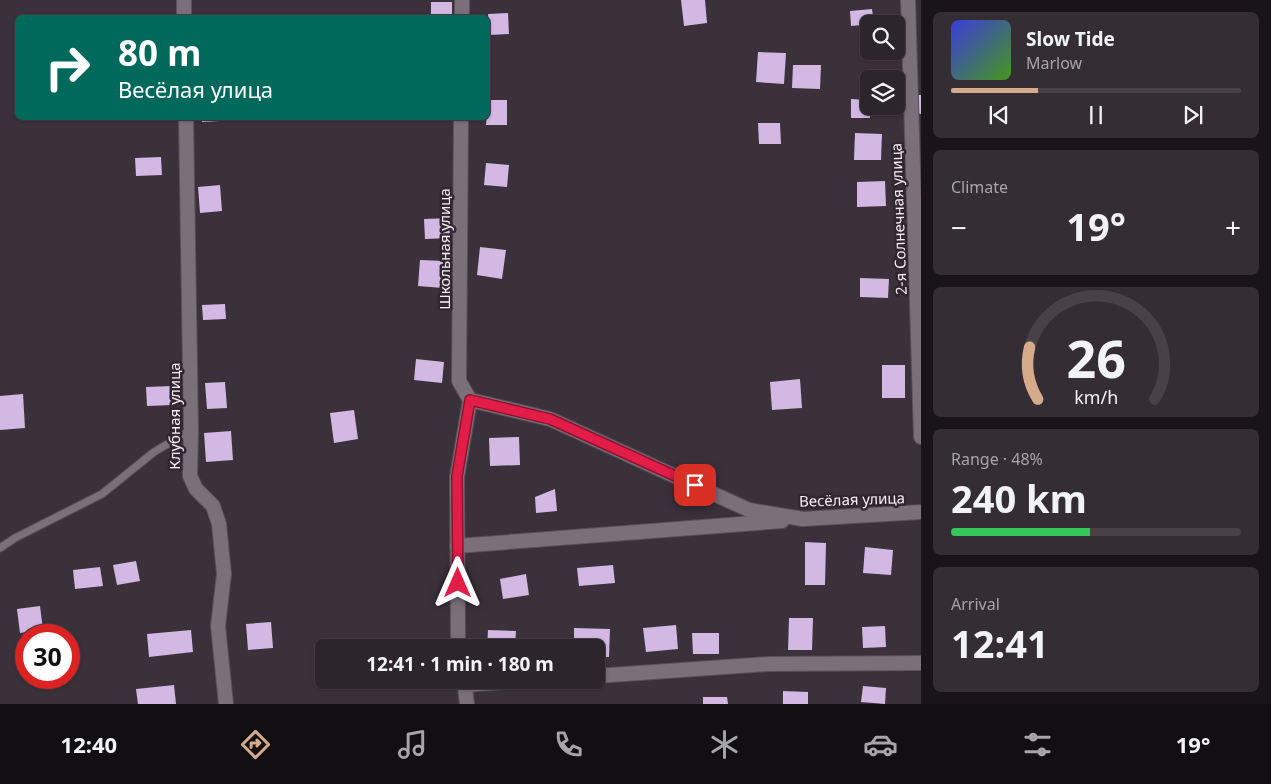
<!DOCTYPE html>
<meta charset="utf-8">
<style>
:root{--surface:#2c252c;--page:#342d34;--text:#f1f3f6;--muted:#a6a5a9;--line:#484248;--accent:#d6ab8b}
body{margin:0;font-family:"Noto Sans",sans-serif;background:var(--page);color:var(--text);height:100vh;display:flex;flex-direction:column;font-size:19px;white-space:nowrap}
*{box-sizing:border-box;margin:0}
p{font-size:16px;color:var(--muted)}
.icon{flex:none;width:28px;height:28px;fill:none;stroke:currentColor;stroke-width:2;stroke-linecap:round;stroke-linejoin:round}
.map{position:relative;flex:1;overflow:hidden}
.details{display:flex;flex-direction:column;gap:12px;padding:12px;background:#181418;width:350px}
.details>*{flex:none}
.guide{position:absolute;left:15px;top:15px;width:475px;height:105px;border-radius:8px;box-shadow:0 1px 4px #0004,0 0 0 1px var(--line);background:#00695c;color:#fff;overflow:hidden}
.fabs{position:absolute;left:860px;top:15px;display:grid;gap:10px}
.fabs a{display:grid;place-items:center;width:45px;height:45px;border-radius:8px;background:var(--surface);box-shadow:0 1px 4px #0004,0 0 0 1px var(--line);font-size:25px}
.speed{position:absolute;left:15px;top:624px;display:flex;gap:10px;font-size:25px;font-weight:700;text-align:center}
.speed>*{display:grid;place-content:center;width:65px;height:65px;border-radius:50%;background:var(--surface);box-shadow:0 1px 4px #0004,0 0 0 1px var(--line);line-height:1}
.speed .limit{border:8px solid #d22;background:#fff;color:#111}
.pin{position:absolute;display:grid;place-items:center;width:42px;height:42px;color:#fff;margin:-21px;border-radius:10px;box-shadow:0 2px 8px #0006}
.me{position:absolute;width:55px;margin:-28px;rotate:0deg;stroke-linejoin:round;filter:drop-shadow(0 0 4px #0008)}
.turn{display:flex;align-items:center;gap:18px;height:105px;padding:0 20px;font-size:22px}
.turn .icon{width:65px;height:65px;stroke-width:2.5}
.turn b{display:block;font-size:35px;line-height:42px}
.big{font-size:38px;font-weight:700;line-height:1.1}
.details .card{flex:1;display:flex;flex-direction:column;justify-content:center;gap:8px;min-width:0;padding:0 18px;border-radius:8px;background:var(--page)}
.details .dial{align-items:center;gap:0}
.dial svg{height:130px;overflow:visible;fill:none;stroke:var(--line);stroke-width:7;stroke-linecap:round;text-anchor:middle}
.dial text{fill:var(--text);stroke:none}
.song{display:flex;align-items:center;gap:15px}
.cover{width:60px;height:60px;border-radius:8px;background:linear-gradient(135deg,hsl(240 70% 55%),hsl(100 70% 35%))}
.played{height:5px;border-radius:2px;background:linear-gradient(90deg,var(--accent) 30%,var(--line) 30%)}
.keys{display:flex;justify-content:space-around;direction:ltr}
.heat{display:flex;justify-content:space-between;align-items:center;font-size:28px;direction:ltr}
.charge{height:8px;border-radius:4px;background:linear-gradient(90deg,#34c759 48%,var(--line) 0)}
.trip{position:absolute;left:315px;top:639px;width:290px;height:50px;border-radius:8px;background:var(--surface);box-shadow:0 1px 4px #0004,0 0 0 1px var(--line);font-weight:700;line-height:50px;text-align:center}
.dock{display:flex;height:80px;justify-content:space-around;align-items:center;background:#120f12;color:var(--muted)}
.dock .icon{width:35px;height:35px}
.dock .selected{color:var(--accent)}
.dock b{font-size:22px;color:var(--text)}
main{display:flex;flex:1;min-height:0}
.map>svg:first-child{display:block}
.building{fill:#d2b8e3}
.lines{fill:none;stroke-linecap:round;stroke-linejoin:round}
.service-casing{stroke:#595059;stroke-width:9}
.minor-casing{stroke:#595059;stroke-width:16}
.service{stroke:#7b707a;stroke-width:7}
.minor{stroke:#7b707a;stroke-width:14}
.route-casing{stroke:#92132f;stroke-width:12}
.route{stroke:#e11d48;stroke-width:9}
.labels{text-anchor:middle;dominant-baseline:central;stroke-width:5;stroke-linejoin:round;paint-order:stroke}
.street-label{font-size:15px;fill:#f5eef4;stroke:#312730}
</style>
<main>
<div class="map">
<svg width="921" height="704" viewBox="0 0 921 704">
<rect width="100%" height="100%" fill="#3b313b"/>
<g class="building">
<polygon points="681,0 705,0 707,23 684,26"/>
<rect x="431" y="2" width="21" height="16"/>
<polygon points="872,9 874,24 851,26 850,11"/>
<polygon points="508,13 509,34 489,35 488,14"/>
<polygon points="758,52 786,53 784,84 756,82"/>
<polygon points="793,65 821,65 820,89 792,88"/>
<polygon points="916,95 921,95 921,114 915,113"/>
<polygon points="851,99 869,100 870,118 851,118"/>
<polygon points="488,100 507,100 507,125 486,125"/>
<polygon points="202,118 219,118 220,121 202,122"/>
<polygon points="758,123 780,123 781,144 759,144"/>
<polygon points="855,133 882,134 881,160 854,160"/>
<polygon points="161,157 162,175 136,176 135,158"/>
<polygon points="486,163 509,165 507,187 484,185"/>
<polygon points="885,181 886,206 857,207 857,182"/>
<polygon points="220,185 222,211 200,213 198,187"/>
<polygon points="449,218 450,238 425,239 424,219"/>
<polygon points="480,247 506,250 502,279 477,275"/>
<polygon points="420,260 444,261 443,288 418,286"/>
<polygon points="860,278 889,279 888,298 860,297"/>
<polygon points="225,304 226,319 203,320 202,305"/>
<polygon points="416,359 444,362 442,383 414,380"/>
<rect x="882" y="365" width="23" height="33"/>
<polygon points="800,379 802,408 772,410 770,382"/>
<polygon points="225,382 227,408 207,409 205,383"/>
<polygon points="172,386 173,405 147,406 146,387"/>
<polygon points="23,394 25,428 0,430 0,396"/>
<polygon points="354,410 358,439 334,443 330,413"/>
<polygon points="231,431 233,460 206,462 204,433"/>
<polygon points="519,437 520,465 490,466 489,438"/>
<polygon points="555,489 557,511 536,513 535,497"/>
<polygon points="805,542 826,543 825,585 805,585"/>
<polygon points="865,547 893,550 891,575 863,573"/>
<polygon points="136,561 140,581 117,585 113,565"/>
<polygon points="613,565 615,583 579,586 577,568"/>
<polygon points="100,567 103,586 75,589 73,570"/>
<polygon points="526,574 529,595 503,599 500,579"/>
<polygon points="40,606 43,630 20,633 17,609"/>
<polygon points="789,618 813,618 812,650 788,650"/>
<polygon points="271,622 273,648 248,650 246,624"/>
<polygon points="676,625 678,649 646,652 643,628"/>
<polygon points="885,626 886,647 863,648 862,627"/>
<polygon points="574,628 610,629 609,657 596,657 596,648 574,648"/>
<polygon points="191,630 193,652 149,657 147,634"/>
<polygon points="488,630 516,631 515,648 487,648"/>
<polygon points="692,633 719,633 719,654 693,654"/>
<polygon points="174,685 176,704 138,704 136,689"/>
<polygon points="863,686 886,688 885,704 861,702"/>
<polygon points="783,691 808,692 808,704 783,704"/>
<polygon points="703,697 727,697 728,704 703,704"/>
</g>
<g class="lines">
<g class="service-casing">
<polyline id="service" points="0,548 15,538 102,494 154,452 191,430"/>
</g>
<g class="minor-casing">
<g id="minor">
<polyline points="184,0 184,18"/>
<polyline points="908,0 921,437"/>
<polyline points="462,18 462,0"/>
<polyline points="186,118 191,430 190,476 196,489 213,506 219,524 224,574 218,626 226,704"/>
<polyline points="461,118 459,381 470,400 550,419 749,510 803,519 921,512"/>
<polyline points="457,546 782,521"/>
<polyline points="459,648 458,637 457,477 470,400"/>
<polyline points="596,676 769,664 921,663"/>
<polyline points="464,680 467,704"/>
<polyline points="464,685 536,680"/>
</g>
</g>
<use href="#service" class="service"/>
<use href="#minor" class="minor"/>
</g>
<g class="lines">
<g class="route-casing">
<polyline id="route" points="458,583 457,476 470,400 550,419 695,485"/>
</g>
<use href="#route" class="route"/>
</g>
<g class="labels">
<g class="street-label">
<text transform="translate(898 219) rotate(-92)">2-я Солнечная улица</text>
<text transform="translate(444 249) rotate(-90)">Школьная улица</text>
<text transform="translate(174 416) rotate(-90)">Клубная улица</text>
<text transform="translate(852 499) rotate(-2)">Весёлая улица</text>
</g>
</g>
</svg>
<div class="fabs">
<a><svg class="icon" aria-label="search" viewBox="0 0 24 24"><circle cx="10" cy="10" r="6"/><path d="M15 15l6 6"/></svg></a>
<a><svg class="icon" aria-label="layers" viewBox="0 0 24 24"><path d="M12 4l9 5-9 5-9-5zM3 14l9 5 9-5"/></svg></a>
</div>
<div class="speed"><div class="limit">30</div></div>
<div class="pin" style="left:695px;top:485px;background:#d93025"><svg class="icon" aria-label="arrive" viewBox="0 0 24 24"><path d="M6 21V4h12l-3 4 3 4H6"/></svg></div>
<svg class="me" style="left:458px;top:583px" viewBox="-20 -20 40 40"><path d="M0-17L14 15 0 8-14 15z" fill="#e11d48" stroke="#fff" stroke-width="4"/></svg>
<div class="trip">12:41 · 1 min · 180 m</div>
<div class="guide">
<div class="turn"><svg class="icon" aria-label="right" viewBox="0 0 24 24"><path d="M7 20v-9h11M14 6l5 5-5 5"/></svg><div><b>80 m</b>Весёлая улица</div></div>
</div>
</div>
<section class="details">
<div class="card">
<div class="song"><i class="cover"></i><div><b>Slow Tide</b><p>Marlow</p></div></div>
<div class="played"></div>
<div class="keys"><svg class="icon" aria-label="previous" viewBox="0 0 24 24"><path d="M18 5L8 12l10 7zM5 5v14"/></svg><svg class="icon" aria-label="pause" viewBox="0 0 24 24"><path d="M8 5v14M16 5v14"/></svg><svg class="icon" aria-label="next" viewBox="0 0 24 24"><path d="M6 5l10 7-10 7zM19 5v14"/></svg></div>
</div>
<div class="card"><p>Climate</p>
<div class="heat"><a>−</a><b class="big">19°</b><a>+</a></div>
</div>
<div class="card dial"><svg viewBox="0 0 100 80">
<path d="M14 69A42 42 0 1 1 86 69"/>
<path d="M14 69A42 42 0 0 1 9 37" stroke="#d6ab8b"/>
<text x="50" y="56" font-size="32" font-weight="700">26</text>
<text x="50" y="72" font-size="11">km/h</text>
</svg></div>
<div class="card"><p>Range · 48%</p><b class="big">240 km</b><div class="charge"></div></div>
<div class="card"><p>Arrival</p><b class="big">12:41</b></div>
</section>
</main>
<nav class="dock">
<b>12:40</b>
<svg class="icon selected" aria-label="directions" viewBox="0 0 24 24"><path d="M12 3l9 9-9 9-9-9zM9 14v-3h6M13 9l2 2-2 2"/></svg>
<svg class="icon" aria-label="music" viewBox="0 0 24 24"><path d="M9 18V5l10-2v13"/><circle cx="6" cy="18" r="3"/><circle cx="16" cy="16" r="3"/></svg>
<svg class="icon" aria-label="phone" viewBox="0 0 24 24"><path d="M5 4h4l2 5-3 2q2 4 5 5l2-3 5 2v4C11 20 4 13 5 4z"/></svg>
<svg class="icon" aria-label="climate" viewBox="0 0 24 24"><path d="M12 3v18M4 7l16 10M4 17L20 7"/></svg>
<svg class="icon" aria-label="car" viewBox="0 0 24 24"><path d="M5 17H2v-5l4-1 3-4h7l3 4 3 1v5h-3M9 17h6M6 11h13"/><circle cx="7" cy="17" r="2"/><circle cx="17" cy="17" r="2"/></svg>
<svg class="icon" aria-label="filters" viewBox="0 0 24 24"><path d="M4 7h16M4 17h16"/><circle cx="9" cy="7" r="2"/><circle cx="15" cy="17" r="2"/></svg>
<b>19°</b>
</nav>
